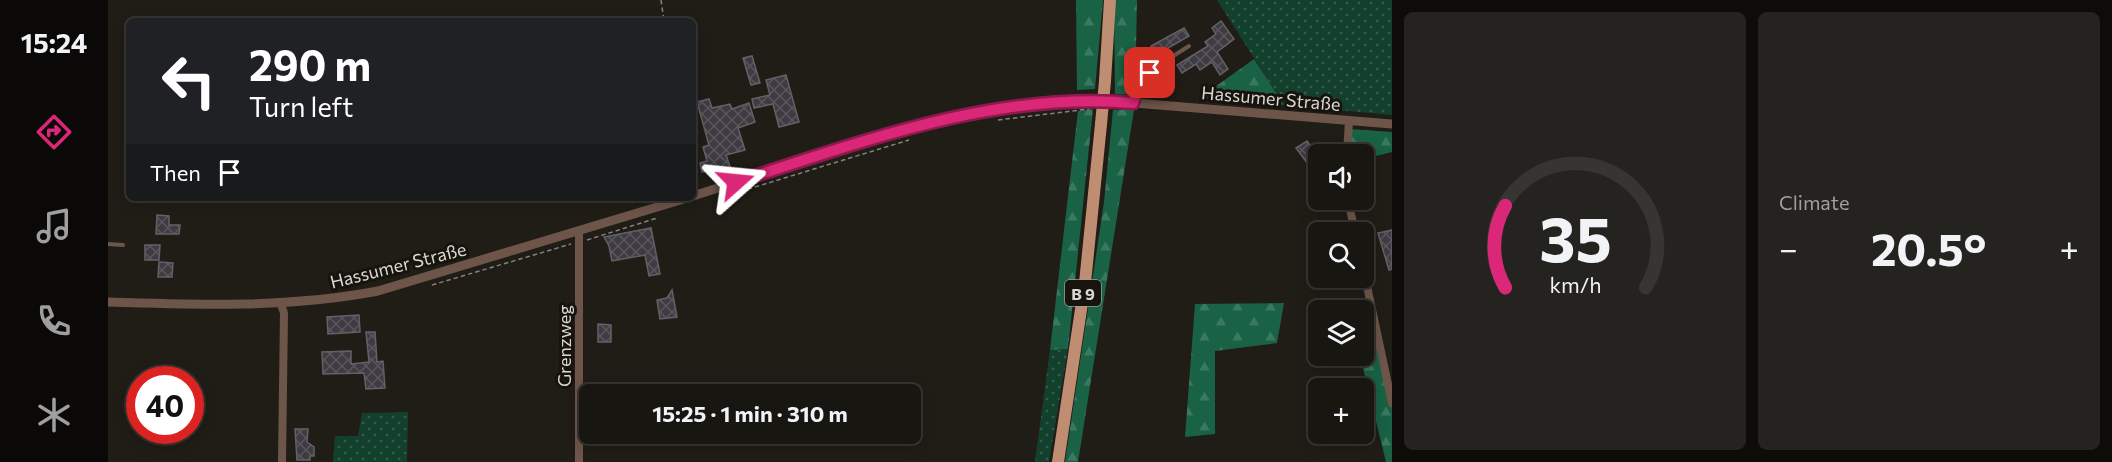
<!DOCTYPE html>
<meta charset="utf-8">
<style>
:root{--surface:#181611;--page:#25231f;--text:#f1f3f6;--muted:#9f9f9f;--line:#363531;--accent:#db2777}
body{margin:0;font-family:Commissioner,sans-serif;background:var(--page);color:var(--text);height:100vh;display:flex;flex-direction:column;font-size:22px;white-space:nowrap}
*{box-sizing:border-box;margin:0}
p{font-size:20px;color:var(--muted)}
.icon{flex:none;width:33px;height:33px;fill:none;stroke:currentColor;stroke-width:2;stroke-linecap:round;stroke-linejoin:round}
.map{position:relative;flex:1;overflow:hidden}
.panel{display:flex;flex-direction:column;gap:12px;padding:12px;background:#0d0c09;width:720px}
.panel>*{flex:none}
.guide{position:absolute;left:18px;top:18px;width:570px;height:183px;border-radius:9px;box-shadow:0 3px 15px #0003,0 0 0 2px var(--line);background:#202124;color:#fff;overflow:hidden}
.fabs{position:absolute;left:1200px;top:144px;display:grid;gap:12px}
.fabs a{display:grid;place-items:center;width:66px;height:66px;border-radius:9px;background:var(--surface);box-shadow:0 3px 15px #0003,0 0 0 2px var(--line);font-size:30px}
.speed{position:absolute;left:18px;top:366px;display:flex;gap:12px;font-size:30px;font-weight:700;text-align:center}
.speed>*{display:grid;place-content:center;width:78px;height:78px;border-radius:50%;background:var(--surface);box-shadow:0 3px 15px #0003,0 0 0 2px var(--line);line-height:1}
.speed .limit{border:9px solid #d22;background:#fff;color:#111}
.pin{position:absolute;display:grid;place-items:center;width:51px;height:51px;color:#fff;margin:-26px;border-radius:12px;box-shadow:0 3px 9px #0006}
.me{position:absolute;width:66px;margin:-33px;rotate:72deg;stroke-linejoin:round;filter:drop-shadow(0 0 4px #0008)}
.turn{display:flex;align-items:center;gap:21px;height:126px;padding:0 24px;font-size:27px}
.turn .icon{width:78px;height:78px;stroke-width:2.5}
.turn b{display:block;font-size:42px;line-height:51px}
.then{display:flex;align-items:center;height:57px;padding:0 24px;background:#0003;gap:12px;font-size:22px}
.big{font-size:45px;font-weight:700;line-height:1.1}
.panel .card{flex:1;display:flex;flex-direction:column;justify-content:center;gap:9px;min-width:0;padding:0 21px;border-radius:9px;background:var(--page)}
.panel .dial{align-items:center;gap:0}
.dial svg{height:156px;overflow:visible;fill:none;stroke:var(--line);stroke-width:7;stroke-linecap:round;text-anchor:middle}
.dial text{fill:var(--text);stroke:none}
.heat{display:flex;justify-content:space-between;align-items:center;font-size:33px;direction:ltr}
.panel .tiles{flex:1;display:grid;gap:12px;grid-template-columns:repeat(2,1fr)}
.trip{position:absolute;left:471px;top:384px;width:342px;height:60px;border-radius:9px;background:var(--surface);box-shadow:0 3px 15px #0003,0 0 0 2px var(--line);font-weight:700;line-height:60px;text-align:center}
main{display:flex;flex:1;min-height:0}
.tabs{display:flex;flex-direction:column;width:108px;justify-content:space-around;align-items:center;background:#0a0907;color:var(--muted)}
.tabs .icon{width:42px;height:42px}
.tabs .active{color:var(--accent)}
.tabs b{font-size:27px;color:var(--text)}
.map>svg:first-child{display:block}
.grass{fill:url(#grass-dots)}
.forest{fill:url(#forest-firs)}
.building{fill:url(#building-cross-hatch);stroke:#646068;stroke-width:1.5}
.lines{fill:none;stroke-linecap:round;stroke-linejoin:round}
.path{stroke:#85827d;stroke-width:1.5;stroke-dasharray:4.5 3;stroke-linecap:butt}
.service{stroke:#6e5549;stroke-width:4}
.minor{stroke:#6e5549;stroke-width:8}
.tertiary{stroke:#6e5549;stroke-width:9}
.primary{stroke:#bf8d72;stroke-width:12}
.primary-bridge{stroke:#bf8d72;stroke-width:12}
.route-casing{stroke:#8e194d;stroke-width:15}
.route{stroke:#db2777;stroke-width:10}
.labels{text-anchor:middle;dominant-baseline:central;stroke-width:6;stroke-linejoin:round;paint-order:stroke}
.shield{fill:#17140e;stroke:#a09d98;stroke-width:1.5}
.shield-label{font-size:16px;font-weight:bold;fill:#dad8d3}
.street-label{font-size:18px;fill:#dad8d3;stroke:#17140e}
</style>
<main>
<nav class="tabs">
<b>15:24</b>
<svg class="icon active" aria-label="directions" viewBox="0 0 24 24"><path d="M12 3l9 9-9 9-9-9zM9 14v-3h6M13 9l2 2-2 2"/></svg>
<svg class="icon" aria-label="music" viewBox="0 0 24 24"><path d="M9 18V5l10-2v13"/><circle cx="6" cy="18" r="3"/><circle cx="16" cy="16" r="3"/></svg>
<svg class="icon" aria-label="phone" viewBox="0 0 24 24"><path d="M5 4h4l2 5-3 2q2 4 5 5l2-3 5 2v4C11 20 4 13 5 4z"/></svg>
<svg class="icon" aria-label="climate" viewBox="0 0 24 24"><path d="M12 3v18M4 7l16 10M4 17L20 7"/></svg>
</nav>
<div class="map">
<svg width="1284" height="462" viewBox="0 0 1284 462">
<defs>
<pattern id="grass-dots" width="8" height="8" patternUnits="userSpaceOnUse" patternTransform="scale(1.5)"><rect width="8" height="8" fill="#13402d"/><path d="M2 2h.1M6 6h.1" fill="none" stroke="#355b4b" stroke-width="1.8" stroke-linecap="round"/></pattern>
<pattern id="forest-firs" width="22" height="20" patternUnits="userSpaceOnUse" patternTransform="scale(1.5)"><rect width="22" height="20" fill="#196245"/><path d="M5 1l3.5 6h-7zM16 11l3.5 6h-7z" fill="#3a785f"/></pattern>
<pattern id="building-cross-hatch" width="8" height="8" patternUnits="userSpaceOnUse" patternTransform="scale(1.5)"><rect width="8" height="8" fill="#3e3b42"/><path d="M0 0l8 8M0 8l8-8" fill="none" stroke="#59575c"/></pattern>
</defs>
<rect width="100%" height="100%" fill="#201d17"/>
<g class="grass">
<polygon points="1109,0 1284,0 1284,115 1176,105"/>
<polygon points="960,349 941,462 927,462 942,350"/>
<polygon points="300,412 299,462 225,462 227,436 250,436 254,413"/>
</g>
<g class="forest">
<polygon points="968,0 995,0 987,89 969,90"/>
<polygon points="1006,0 1029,0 1027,95 1007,94"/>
<polygon points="1146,59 1176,105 1093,97"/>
<polygon points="985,109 960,349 942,350 970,111"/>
<polygon points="1005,110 1026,110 970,462 957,462 996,202"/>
<polygon points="1241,129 1284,132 1284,152 1256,159 1256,154 1239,154"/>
<polygon points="1262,301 1284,403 1284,462 1278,462 1252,356 1256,356 1256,310 1241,310 1239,302"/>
<polygon points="1176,303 1169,343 1107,351 1107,434 1077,437 1087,304"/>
</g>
<g class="building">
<polygon points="1113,21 1126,39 1109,52 1120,69 1112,75 1104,62 1092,70 1088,64 1074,73 1069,65 1100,46 1097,42 1108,34 1104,28"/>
<polygon points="1076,28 1081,36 1048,55 1043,46"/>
<polygon points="644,56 652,83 643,85 635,58"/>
<polygon points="678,75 691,122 671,127 665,104 646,108 644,99 662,95 658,80"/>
<polygon points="601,99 604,108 622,104 624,109 641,103 647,122 630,128 637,150 618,155 624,172 611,176 609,168 594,172 592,163 599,161 595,147 601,145 589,102"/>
<polygon points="1199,141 1210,157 1210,167 1205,171 1188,148"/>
<polygon points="49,215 61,216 61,225 72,225 71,234 48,234"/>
<polygon points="543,228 552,274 541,276 537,255 504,261 501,246 496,237"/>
<polygon points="1284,230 1284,269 1281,270 1270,233"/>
<polygon points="37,245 52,245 51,260 37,260"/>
<polygon points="51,262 65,263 64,277 50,277"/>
<polygon points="564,290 569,317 552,319 549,300 559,298"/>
<polygon points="251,315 252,332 220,334 219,317"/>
<polygon points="490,324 503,325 503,342 490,342"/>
<polygon points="258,332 267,332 269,362 275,361 277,388 258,389 256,373 215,374 214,352 243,351 243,364 261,362"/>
<polygon points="187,429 200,429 199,442 206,447 206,456 202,456 202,460 189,460"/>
</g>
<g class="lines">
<g class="path">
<polyline points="553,0 556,21"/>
<polyline points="890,120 981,109"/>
<polyline points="611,198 801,140"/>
<polyline points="479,240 549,218"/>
<polyline points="324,285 463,244"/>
</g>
<g class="service">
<path d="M1025 102C1034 74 1057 61 1081 46"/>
<polyline points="0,244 15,245"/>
</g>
<g class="minor">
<polyline points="1239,154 1241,121"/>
<polyline points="1240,200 1247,232"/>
<polyline points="471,231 471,462"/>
<polyline points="1256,272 1284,403"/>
<polyline points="173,304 176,313 174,462"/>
</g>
<g class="tertiary">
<polyline points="585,196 735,148 841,118 904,107 978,99 1284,124"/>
<path d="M0 302C90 305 181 308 270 291L579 198"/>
</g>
<g class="primary">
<polyline points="997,81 1002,0"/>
<polyline points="950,462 977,283 993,124"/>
</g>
<polyline class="primary-bridge" points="993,124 997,81"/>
</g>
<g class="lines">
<g class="route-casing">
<path id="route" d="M628 182C756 141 889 91 1025 103L1030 87 1042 73"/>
</g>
<use href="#route" class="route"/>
</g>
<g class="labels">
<rect class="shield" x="957" y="280" width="36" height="26" rx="4.5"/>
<g class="shield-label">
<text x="975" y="293">B 9</text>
</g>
<g class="street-label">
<text transform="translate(1163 98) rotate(5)">Hassumer Straße</text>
<text transform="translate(290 265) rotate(-14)">Hassumer Straße</text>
<text transform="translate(456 346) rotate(-90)">Grenzweg</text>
</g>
</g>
</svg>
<div class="fabs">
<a><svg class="icon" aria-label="sound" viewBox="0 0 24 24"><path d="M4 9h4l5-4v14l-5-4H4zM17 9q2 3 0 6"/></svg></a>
<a><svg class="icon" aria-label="search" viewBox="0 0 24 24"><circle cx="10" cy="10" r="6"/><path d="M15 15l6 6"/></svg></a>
<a><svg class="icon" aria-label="layers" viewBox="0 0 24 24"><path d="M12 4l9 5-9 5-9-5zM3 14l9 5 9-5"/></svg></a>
<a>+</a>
</div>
<div class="speed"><div class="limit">40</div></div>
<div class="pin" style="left:1042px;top:73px;background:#d93025"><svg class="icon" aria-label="arrive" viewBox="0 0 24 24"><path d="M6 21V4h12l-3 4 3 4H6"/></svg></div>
<svg class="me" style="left:628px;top:182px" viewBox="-20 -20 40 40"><path d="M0-17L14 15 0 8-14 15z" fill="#db2777" stroke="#fff" stroke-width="4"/></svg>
<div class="trip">15:25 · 1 min · 310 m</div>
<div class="guide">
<div class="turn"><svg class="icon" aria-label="left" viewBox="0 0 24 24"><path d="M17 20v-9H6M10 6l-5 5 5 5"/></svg><div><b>290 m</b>Turn left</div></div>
<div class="then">Then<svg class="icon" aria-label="arrive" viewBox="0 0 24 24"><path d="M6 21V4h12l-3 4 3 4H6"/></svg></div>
</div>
</div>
<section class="panel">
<div class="tiles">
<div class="card dial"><svg viewBox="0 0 100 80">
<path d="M14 69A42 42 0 1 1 86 69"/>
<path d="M14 69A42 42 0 0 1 14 27" stroke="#db2777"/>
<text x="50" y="56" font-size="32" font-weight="700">35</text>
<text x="50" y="72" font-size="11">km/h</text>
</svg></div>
<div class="card"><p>Climate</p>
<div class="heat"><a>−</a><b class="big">20.5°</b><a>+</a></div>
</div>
</div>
</section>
</main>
